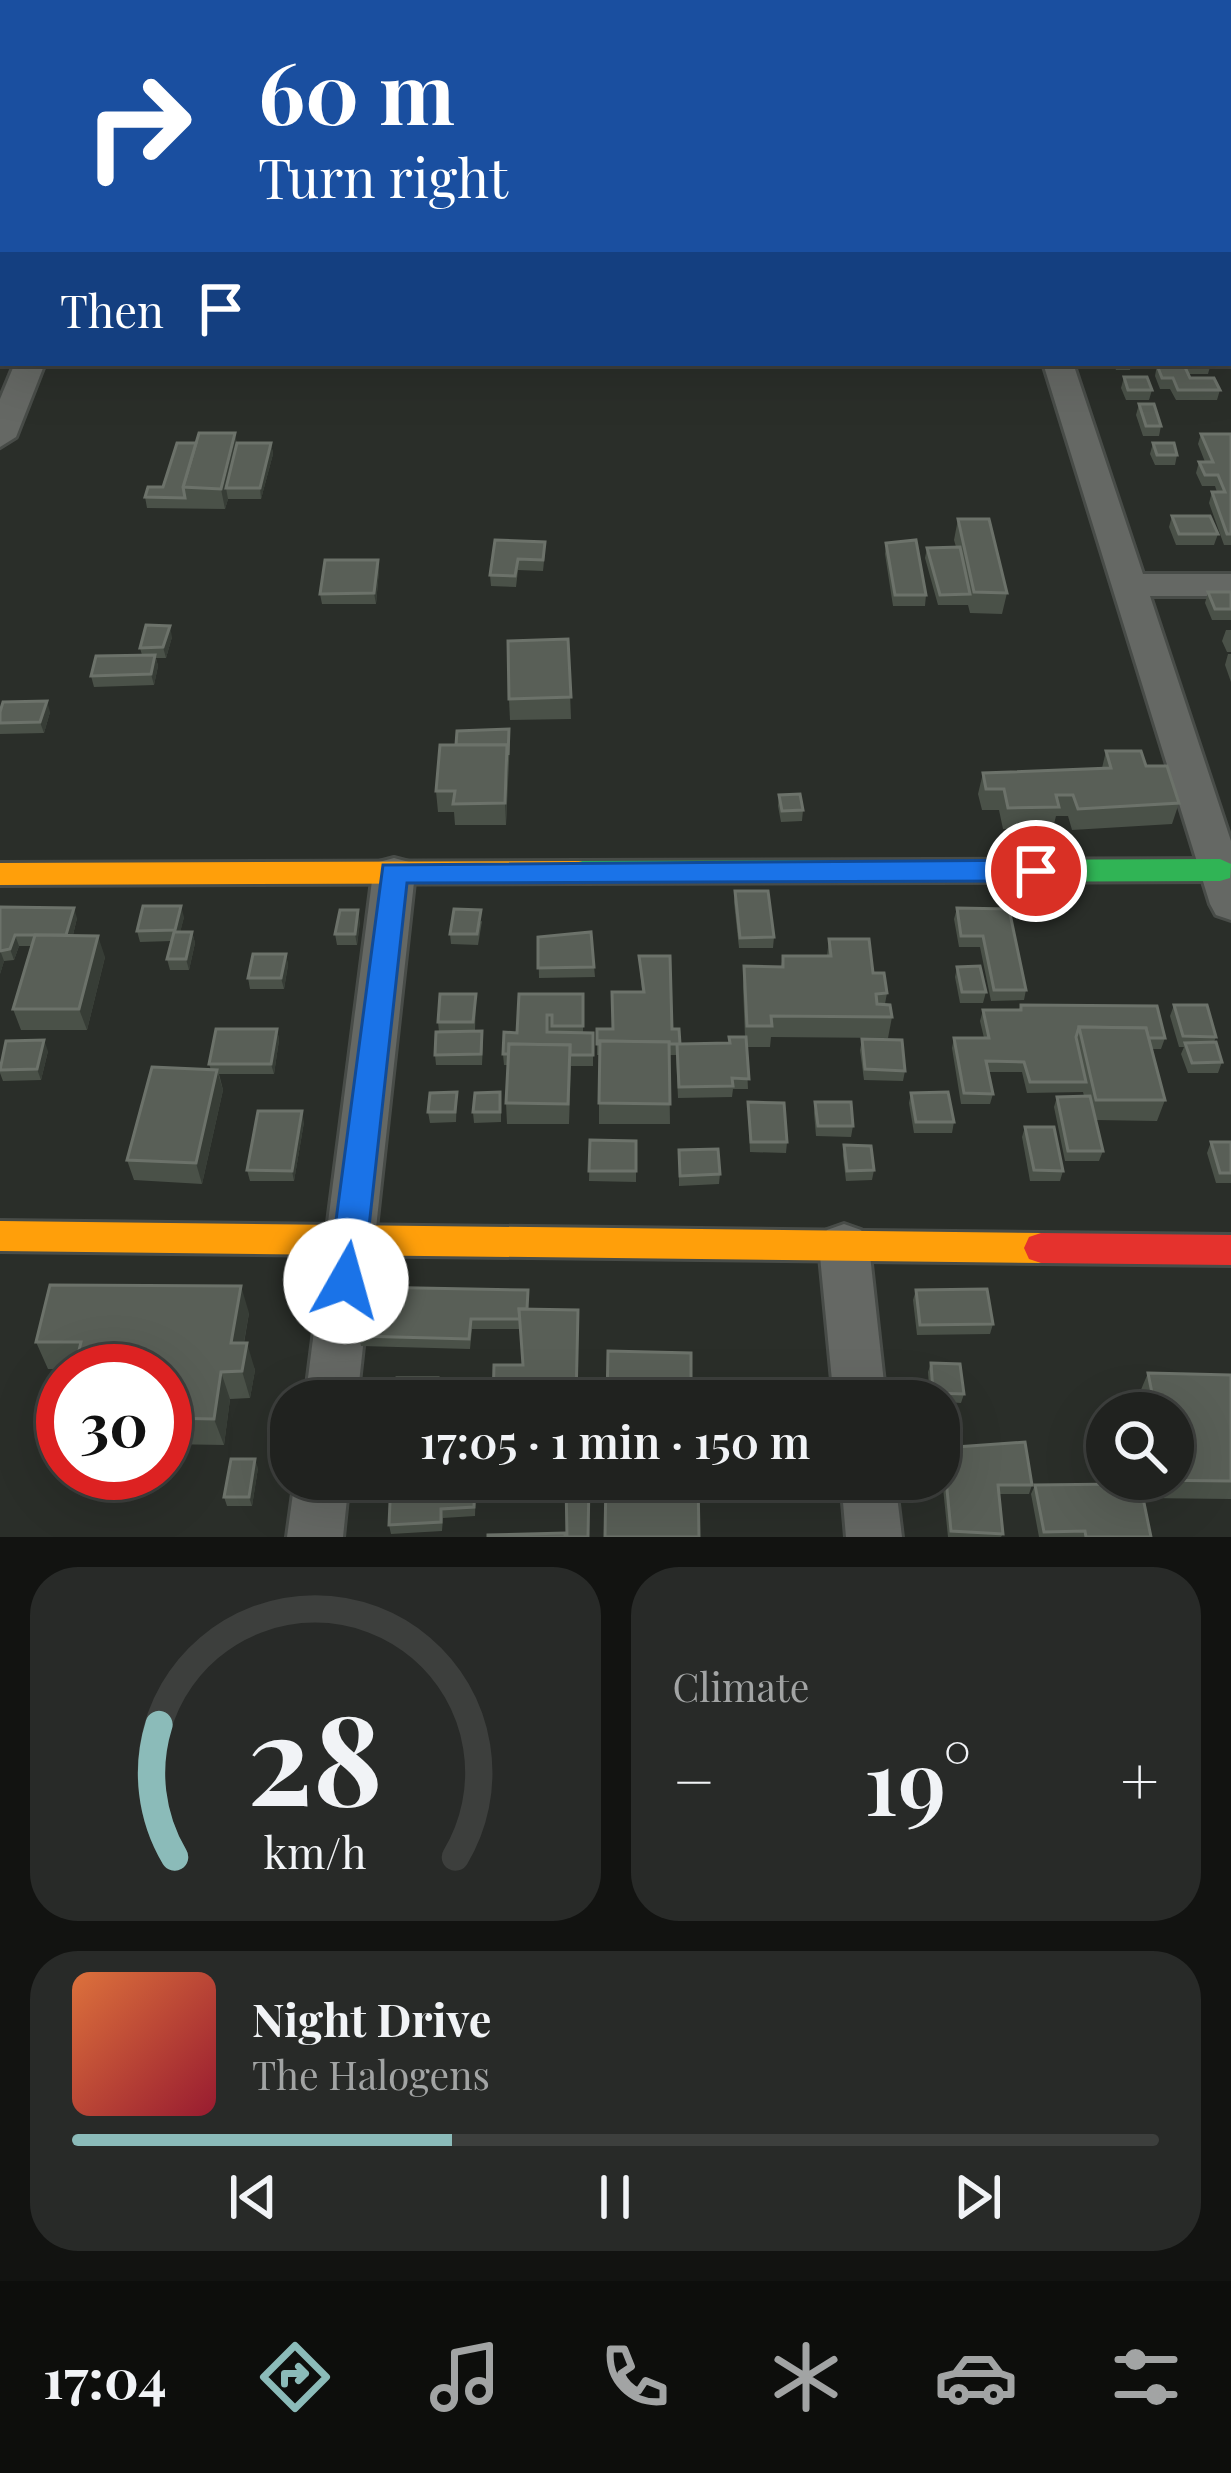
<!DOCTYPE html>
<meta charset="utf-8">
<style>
:root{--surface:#20221f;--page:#282a28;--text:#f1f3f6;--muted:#a2a4a4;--line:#3d3f3d;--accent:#8bbbb9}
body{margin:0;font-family:"Playfair Display",serif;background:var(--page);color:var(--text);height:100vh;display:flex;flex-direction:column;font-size:45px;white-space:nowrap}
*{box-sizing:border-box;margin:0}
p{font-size:39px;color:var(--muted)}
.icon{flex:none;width:66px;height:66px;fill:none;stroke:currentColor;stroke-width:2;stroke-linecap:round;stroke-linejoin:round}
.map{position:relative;height:1537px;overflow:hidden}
.details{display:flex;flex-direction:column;gap:30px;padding:30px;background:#121311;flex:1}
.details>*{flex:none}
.hud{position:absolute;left:0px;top:0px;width:1233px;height:366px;box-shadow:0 12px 48px #0002,0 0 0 3px var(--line);background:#1a4fa0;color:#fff;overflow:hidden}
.controls{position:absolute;left:1086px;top:1392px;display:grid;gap:24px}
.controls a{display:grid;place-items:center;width:108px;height:108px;border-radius:50%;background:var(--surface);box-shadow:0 12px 48px #0002,0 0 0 3px var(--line);font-size:60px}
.speed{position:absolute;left:36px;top:1344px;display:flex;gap:24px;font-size:60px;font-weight:700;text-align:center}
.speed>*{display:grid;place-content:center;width:156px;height:156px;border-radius:50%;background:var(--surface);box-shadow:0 12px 48px #0002,0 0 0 3px var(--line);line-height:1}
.speed .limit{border:18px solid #d22;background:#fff;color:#111}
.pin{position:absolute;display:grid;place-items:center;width:102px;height:102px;color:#fff;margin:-51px;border:6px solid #fff;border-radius:50%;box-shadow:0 3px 12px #0007}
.me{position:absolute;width:132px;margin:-66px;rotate:7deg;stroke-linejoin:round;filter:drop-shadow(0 0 9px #0008)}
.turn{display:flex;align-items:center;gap:42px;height:252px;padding:0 60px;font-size:54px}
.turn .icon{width:156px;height:156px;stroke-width:2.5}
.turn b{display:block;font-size:84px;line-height:102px}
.then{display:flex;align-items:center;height:114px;padding:0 60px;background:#0003;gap:24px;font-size:45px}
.big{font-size:90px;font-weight:600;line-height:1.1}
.details .card{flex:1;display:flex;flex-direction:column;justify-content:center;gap:18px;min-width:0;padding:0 42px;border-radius:48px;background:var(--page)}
.details .dial{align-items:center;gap:0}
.dial svg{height:312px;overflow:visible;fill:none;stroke:var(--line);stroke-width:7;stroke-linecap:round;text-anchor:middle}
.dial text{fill:var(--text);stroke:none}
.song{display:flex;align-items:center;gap:36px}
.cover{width:144px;height:144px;border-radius:18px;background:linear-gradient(135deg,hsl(20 70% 55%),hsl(350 70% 35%))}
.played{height:12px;border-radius:6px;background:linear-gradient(90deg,var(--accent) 35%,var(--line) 35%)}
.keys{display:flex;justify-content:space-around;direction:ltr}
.heat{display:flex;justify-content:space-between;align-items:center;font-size:66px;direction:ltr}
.details .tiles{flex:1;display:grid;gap:30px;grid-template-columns:1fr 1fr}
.card:last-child{grid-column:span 2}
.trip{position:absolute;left:270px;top:1380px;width:690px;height:120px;border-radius:48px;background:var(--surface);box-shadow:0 12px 48px #0002,0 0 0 3px var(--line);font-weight:600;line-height:120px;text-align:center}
.tabs{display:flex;height:192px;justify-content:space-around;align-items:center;background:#0d0e0c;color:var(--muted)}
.tabs .icon{width:84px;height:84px}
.tabs .current{color:var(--accent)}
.tabs b{font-size:54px;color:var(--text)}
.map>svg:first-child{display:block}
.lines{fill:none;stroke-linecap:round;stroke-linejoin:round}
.street-casing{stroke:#484c48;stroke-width:6}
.fast-casing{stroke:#484c48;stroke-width:6}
.slow-casing{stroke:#484c48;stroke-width:6}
.jam-casing{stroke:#484c48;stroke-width:6}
.street{fill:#656864;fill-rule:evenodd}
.fast{fill:#30b455;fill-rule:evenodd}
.slow{fill:#ff9f0a;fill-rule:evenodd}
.jam{fill:#e5322d;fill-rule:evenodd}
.wall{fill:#4a5148}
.shaded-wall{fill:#373d36}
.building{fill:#595f57;stroke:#6c726a;stroke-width:3}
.route{fill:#1a73e8;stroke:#114b97;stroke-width:3}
</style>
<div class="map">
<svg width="1231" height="1537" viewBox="0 0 1231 1537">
<rect width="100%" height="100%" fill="#2a2e29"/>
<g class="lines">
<g class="street-casing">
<g id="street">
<polygon points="723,0 745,0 746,3 724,3"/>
<polygon points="1171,0 1193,0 1194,3 1172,3"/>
<rect x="1230" y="39" width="1" height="14"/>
<rect x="1230" y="83" width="1" height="16"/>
<rect x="0" y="152" width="3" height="16"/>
<rect x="1230" y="242" width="1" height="16"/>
<polygon points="15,363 45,363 16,437 0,447 0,399"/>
<polygon points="1043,363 1073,363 1143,574 1231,574 1231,596 1150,596 1231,841 1231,920 1216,915 1210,904"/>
<polygon points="394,858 409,862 415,873 357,1401 305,1401 373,873 379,862"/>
<polygon points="844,1224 861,1230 869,1246 886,1401 834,1401 819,1246 827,1230"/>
<polygon points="295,1479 349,1479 343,1537 287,1537"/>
<polygon points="841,1479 895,1479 902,1537 846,1537"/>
</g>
</g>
<g class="fast-casing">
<polygon id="fast" points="1220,859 1231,864 1230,878 1220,881 579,883 569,880 565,872 569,864 579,861"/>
</g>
<g class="slow-casing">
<g id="slow">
<polygon points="579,861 589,864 593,872 589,880 579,883 0,885 0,863"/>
<polygon points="0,1221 1041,1233 1053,1237 1058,1248 1053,1259 1041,1263 0,1251"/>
</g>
</g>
<g class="jam-casing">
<polygon id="jam" points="1041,1233 1231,1235 1231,1265 1041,1263 1029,1259 1024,1248 1029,1237"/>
</g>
<use href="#street" class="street"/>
<use href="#fast" class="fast"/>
<use href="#slow" class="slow"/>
<use href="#jam" class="jam"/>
</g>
<g class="wall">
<polygon points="0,0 3,3 3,150 0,150"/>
<polygon points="211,0 716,0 716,3 212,3"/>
<polygon points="923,0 955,0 954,3 924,3"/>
<polygon points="1005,0 1034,0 1034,3 1006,3"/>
<polygon points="1077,0 1118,0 1119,3 1080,3"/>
<polygon points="1113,363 1132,363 1130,370 1116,370"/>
<polygon points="1179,363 1211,363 1208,374 1188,374 1190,378 1220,390 1217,400 1176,400 1170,389 1160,389 1155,376 1157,365 1180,365"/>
<polygon points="1124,377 1152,390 1149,400 1126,400 1121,388"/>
<polygon points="1139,404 1161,426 1159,436 1143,436 1136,415"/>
<polygon points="1201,434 1231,434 1231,545 1224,545 1209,503 1212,492 1217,492 1215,486 1202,486 1196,473 1199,462 1205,462 1198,444"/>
<polygon points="237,443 271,443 273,454 261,499 228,499 225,509 147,508 145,497"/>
<polygon points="1153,443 1177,455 1175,465 1155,465 1150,454"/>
<polygon points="1172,516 1218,534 1214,545 1176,545 1169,527"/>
<polygon points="958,519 1007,593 1002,614 970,613 968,605 938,605 925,558 927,548 956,547 954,540"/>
<polygon points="495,540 545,552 543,571 518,570 516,587 491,586 490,575"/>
<polygon points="886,543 926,595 925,606 893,606 885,554"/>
<polygon points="378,560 379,570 376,604 322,604 320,594"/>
<polygon points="1208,592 1231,592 1231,620 1212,620 1205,603"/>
<polygon points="1226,630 1231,630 1231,652 1227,652 1222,641"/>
<polygon points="172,637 166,658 156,658 158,666 154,685 94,687 91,676 142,655 140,648"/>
<polygon points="568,639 571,719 510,720 509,699"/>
<polygon points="1228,654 1231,654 1231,682 1225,665"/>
<polygon points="0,712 50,712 44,733 0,734"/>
<polygon points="510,740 506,825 455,825 454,812 438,812 436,791 456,745"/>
<polygon points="1106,751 1146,766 1179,803 1172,824 1072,830 1068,816 1056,816 1053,828 1003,829 999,810 982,810 978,794 983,773 1102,768"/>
<polygon points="779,795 803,810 802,821 781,822 778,806"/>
<polygon points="735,891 774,937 773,948 739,948 734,902"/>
<polygon points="0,907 77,918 73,935 105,957 87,1030 21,1030 13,1009 31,946 19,946 14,960 4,961 0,974"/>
<polygon points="957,908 1009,909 1026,990 1024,1000 991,1001 980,947 959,947 954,919"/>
<polygon points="184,917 180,932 192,932 195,943 189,970 170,970 167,959 172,941 140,942 137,931"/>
<polygon points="360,921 357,945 337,945 335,934"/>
<polygon points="482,921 478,945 451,944 450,934"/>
<polygon points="591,932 595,977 539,978 538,937"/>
<polygon points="829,939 873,973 887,993 885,1004 892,1017 888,1038 771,1037 770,1047 746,1047 748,1089 733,1089 732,1097 678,1098 676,1055 669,1055 670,1124 599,1124 599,1055 597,1055 597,1029 613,1029 642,992 639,956 680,1044 729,1043 729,1037 745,1037 743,987 744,966 781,967 783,956 827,956"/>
<polygon points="286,954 288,965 284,989 250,989 248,978"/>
<polygon points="957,967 986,992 983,1003 960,1003 955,977"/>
<polygon points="476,994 475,1031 483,1042 482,1065 436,1065 435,1055 439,1032 438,1022"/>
<polygon points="583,994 583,1033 593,1033 593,1066 571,1066 569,1124 507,1124 506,1103 508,1065 504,1065 503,1054 517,1033"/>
<polygon points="1021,1005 1165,1038 1161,1049 1151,1049 1165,1100 1157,1121 1096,1120 1103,1151 1099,1161 1065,1161 1054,1107 1057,1097 1084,1096 1083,1092 1027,1093 1022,1072 988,1072 993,1094 990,1104 961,1104 952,1048 954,1038 984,1038 980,1021 983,1010 1019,1010"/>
<polygon points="1174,1005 1216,1037 1214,1042 1222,1062 1218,1073 1188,1073 1181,1054 1184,1047 1179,1047 1170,1016"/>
<polygon points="277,1029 279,1040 274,1074 219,1074 223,1090 202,1184 134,1180 127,1160 211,1070 209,1064"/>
<polygon points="862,1039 905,1071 903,1081 864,1080 860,1050"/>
<polygon points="48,1051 41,1080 3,1081 0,1073 0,1065"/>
<polygon points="457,1092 456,1122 430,1123 428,1112"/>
<polygon points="911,1093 954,1122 952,1133 914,1133 909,1103"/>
<polygon points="748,1102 787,1142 786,1153 750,1152"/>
<polygon points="815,1102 853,1126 851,1137 816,1136 814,1113"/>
<polygon points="501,1103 501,1122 474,1123 473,1112"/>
<polygon points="304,1122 294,1181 250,1181 247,1170"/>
<polygon points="1025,1127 1063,1171 1060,1181 1030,1181 1022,1137"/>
<polygon points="590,1140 636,1141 636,1182 589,1181"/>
<polygon points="1211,1142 1231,1142 1231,1183 1216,1183 1207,1153"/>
<polygon points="844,1145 874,1170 872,1180 846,1181 843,1156"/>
<polygon points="679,1150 720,1174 719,1184 679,1186"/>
<polygon points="916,1290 993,1324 990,1334 917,1335 913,1300"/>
<polygon points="529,1309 578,1310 577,1401 493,1401 523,1365 520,1329 472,1329 470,1349 361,1346 359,1336"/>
<polygon points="249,1313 244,1343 255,1370 250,1398 230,1399 224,1445 165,1444 165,1371 48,1369 36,1342"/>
<polygon points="931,1363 964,1394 961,1403 930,1401 928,1372"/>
<polygon points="1148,1373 1231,1375 1231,1499 1143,1498 1151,1537 1039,1537 1031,1494 1035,1485 1132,1493 1130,1479 1173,1479 1173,1413 1144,1413 1140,1392"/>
<polygon points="943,1448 1032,1485 1029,1494 998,1494 1003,1534 1001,1537 948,1537 940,1458"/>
<polygon points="258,1468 252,1506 227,1506 224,1497"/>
<polygon points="491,1479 575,1479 575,1482 566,1488 492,1487"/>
<polygon points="476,1485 475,1516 443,1518 442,1531 391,1534 389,1525"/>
</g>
<g class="shaded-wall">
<polygon points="235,433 239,454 226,488 228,499 225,509 221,489"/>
<polygon points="271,443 273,454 261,499 260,488"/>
<polygon points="378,560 379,570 376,604 374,593"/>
<polygon points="170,626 172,637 166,658 163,647"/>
<polygon points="155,655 158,666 154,685 151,674"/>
<polygon points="47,701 50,712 44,733 40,722"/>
<polygon points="507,745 508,766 506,825 505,803"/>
<polygon points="181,906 184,917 178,941 175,930"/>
<polygon points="74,908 77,918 70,947 66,937"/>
<polygon points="358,910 360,921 357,945 355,934"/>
<polygon points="192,932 195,943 189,970 186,959"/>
<polygon points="15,935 19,946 14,960 10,949"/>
<polygon points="98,936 105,957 87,1030 79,1009"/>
<polygon points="0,950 4,961 0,974"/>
<polygon points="286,954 288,965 284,989 281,978"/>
<polygon points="277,1029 279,1040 274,1074 271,1064"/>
<polygon points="44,1040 48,1051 41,1080 37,1069"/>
<polygon points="217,1070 223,1090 202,1184 196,1163"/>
<polygon points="302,1111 304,1122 294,1181 292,1171"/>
<polygon points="241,1286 249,1313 239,1370 231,1343"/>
<polygon points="247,1343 255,1370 250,1398 242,1371"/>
<polygon points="221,1372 230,1399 224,1445 214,1419"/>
<polygon points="255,1459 258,1468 252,1506 249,1497"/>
</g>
<g class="building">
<polygon points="0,0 136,0 135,3 3,3 3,116 0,116"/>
<polygon points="585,0 716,0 716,2"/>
<polygon points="796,0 840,0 841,3 797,3"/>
<polygon points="1102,0 1118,0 1119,3 1102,3"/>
<polygon points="1157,365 1184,365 1190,378 1214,378 1220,390 1178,390 1173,378 1162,378"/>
<polygon points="1124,377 1147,377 1152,390 1128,390"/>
<polygon points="1139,404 1154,404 1161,426 1146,426"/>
<polygon points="199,433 235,433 221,489 183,487"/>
<polygon points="1201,434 1231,434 1231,534 1227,534 1212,492 1225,492 1218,475 1205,475 1199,462 1213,462"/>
<polygon points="177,443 196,443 183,487 185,498 145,497 148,487 163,487"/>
<polygon points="237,443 271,443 260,488 226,488"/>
<polygon points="1153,443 1174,443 1177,455 1157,455"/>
<polygon points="1172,516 1210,516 1218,534 1179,534"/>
<polygon points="958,519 989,519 1007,593 974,592"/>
<polygon points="495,540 545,542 543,560 518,559 515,576 490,575"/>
<polygon points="916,540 926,595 895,595 886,543"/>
<polygon points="960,547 970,594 940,595 927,548"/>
<polygon points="325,560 378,560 374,593 320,594"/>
<polygon points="1208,592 1231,592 1231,609 1215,609"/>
<polygon points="146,625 170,626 163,647 140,648"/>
<polygon points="568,639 571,697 509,699 508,641"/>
<polygon points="155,655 151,674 91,676 96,656"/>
<polygon points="47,701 40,722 0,723 0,712 3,702"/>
<polygon points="509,729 508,755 507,745 456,745 457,731"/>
<polygon points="440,745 507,745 505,803 453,804 455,791 436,791"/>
<polygon points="1106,751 1141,751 1146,766 1167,766 1179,803 1078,809 1073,795 1056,795 1059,807 1008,808 1004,789 986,789 983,773 1111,768"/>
<polygon points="800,794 803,810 782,811 779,795"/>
<polygon points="735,891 768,891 774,937 740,938"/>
<polygon points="143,906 181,906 175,930 137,931"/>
<polygon points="0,907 74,908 66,935 15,935 10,949 0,951"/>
<polygon points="957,908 1009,909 1026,990 994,990 983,936 961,936"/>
<polygon points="454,909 481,910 477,934 450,934"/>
<polygon points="340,910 358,910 355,934 335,934"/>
<polygon points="174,932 192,932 186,959 167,959"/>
<polygon points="591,932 594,967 538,968 538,937"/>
<polygon points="35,935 98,936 79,1009 13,1009"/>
<polygon points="829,939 869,939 873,973 884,973 887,993 876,994 877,1004 890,1005 892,1017 771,1016 772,1026 747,1026 744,966 783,967 783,956 831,956"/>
<polygon points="253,954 286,954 281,978 248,978"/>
<polygon points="639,956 670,956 672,1029 679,1029 680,1044 730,1043 729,1037 746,1037 749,1079 732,1078 733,1086 679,1087 677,1044 669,1044 669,1042 600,1041 600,1044 597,1044 597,1029 613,1029 612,992 644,992"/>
<polygon points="980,966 986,992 962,992 957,967"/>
<polygon points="440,994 476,994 473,1022 438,1022"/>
<polygon points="519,994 583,994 583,1026 552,1026 552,1015 547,1015 547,1032 593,1033 593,1055 570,1055 570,1045 509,1044 509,1054 503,1054 504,1032 517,1033"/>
<polygon points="1021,1005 1157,1006 1165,1038 1148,1038 1146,1028 1079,1027 1076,1037 1086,1082 1030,1082 1024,1062 986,1061 993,1094 964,1093 954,1038 989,1038 983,1010 1021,1010"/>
<polygon points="1174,1005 1207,1005 1216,1037 1183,1036"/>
<polygon points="1079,1027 1146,1028 1165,1100 1096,1100"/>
<polygon points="216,1029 277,1029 271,1064 209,1064"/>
<polygon points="482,1031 481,1054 435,1055 436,1032"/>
<polygon points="862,1039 902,1040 905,1071 865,1069"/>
<polygon points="44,1040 37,1069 0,1070 6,1041"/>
<polygon points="600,1041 669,1042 670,1104 599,1103"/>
<polygon points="1216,1042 1222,1062 1192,1063 1185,1043"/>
<polygon points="509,1044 570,1045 568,1104 506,1103"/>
<polygon points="152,1067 217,1070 196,1163 127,1160"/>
<polygon points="457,1092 455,1112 428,1112 430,1093"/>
<polygon points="500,1092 500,1112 473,1112 475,1093"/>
<polygon points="948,1092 954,1122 916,1122 911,1093"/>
<polygon points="1090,1096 1103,1151 1068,1151 1057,1097"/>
<polygon points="748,1102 784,1103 787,1142 751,1142"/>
<polygon points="815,1102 851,1102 853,1126 818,1126"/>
<polygon points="258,1111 302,1111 292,1171 247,1170"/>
<polygon points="1025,1127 1054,1127 1063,1171 1034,1170"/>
<polygon points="590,1140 636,1141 636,1171 589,1171"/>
<polygon points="1211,1142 1231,1142 1231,1173 1220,1173"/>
<polygon points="844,1145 871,1146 874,1170 847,1171"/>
<polygon points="718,1149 720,1174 680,1176 679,1150"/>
<polygon points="50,1285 241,1286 231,1343 247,1343 242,1371 221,1372 214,1419 165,1418 165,1371 74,1371 81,1342 36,1342"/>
<polygon points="366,1287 528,1290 527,1309 519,1309 520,1319 471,1319 469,1339 359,1336"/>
<polygon points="987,1289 993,1324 920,1325 916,1290"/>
<polygon points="519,1309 578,1310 576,1401 493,1401 494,1365 523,1365"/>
<polygon points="608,1351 691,1353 691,1401 607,1401"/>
<polygon points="931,1363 960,1364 964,1394 933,1393"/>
<polygon points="1148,1373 1231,1375 1231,1481 1142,1480 1173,1479 1173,1413 1156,1413"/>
<polygon points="397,1378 438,1378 437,1401 396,1401"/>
<polygon points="1025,1442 1032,1485 998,1485 1003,1534 951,1531 943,1448"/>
<polygon points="231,1459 255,1459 249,1497 224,1497"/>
<polygon points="391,1479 475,1479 474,1507 441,1509 441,1522 389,1525"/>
<polygon points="606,1479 698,1479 699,1537 605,1537"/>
<polygon points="566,1482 589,1482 588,1537 567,1537"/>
<polygon points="1120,1484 1123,1493 1142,1493 1151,1537 1086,1537 1085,1531 1044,1532 1035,1485"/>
<polygon points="565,1533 565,1537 488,1537 488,1535"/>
</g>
<polygon class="route" points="1036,860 1051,871 1036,881 407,883 363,1281 358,1292 346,1297 333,1292 328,1281 383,865"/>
</svg>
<div class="controls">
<a><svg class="icon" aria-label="search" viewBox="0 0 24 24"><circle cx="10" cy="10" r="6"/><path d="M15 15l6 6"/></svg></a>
</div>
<div class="speed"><div class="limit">30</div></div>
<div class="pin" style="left:1036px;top:871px;background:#d93025"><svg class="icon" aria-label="arrive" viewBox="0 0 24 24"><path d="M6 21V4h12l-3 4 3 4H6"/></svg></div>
<svg class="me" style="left:346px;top:1281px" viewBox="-20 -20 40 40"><circle r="19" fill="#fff"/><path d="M0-13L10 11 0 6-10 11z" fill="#1a73e8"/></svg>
<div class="trip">17:05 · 1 min · 150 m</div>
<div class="hud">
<div class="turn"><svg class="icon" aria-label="right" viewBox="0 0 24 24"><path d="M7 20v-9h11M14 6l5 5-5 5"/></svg><div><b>60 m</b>Turn right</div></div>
<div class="then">Then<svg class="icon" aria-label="arrive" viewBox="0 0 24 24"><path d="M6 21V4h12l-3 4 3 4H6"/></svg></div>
</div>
</div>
<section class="details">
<div class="tiles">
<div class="card dial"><svg viewBox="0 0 100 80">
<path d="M14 69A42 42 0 1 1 86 69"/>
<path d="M14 69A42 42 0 0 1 10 35" stroke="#8bbbb9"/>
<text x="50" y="56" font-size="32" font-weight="700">28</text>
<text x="50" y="72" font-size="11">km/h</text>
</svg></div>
<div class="card"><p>Climate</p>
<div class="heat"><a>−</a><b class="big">19°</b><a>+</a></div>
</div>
<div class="card">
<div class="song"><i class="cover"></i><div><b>Night Drive</b><p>The Halogens</p></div></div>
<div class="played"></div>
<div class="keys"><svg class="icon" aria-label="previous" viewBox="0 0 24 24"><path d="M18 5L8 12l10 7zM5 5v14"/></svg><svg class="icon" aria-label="pause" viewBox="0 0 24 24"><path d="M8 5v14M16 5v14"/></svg><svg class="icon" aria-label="next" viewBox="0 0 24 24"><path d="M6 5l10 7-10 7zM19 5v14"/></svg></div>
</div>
</div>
</section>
<nav class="tabs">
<b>17:04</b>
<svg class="icon current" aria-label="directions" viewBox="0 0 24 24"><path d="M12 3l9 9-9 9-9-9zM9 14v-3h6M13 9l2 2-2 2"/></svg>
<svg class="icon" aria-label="music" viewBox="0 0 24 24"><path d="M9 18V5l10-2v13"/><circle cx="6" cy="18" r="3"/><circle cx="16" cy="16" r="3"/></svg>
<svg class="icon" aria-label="phone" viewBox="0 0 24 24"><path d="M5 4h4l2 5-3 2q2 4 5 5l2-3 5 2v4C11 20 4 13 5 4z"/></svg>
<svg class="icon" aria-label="climate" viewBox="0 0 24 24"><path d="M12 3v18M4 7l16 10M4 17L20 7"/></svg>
<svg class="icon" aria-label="car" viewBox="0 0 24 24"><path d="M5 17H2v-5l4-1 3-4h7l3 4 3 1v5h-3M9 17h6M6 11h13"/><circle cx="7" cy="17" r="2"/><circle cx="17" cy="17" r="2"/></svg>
<svg class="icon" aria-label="filters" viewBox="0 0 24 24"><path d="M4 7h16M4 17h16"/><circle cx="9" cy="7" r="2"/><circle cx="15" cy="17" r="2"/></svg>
</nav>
